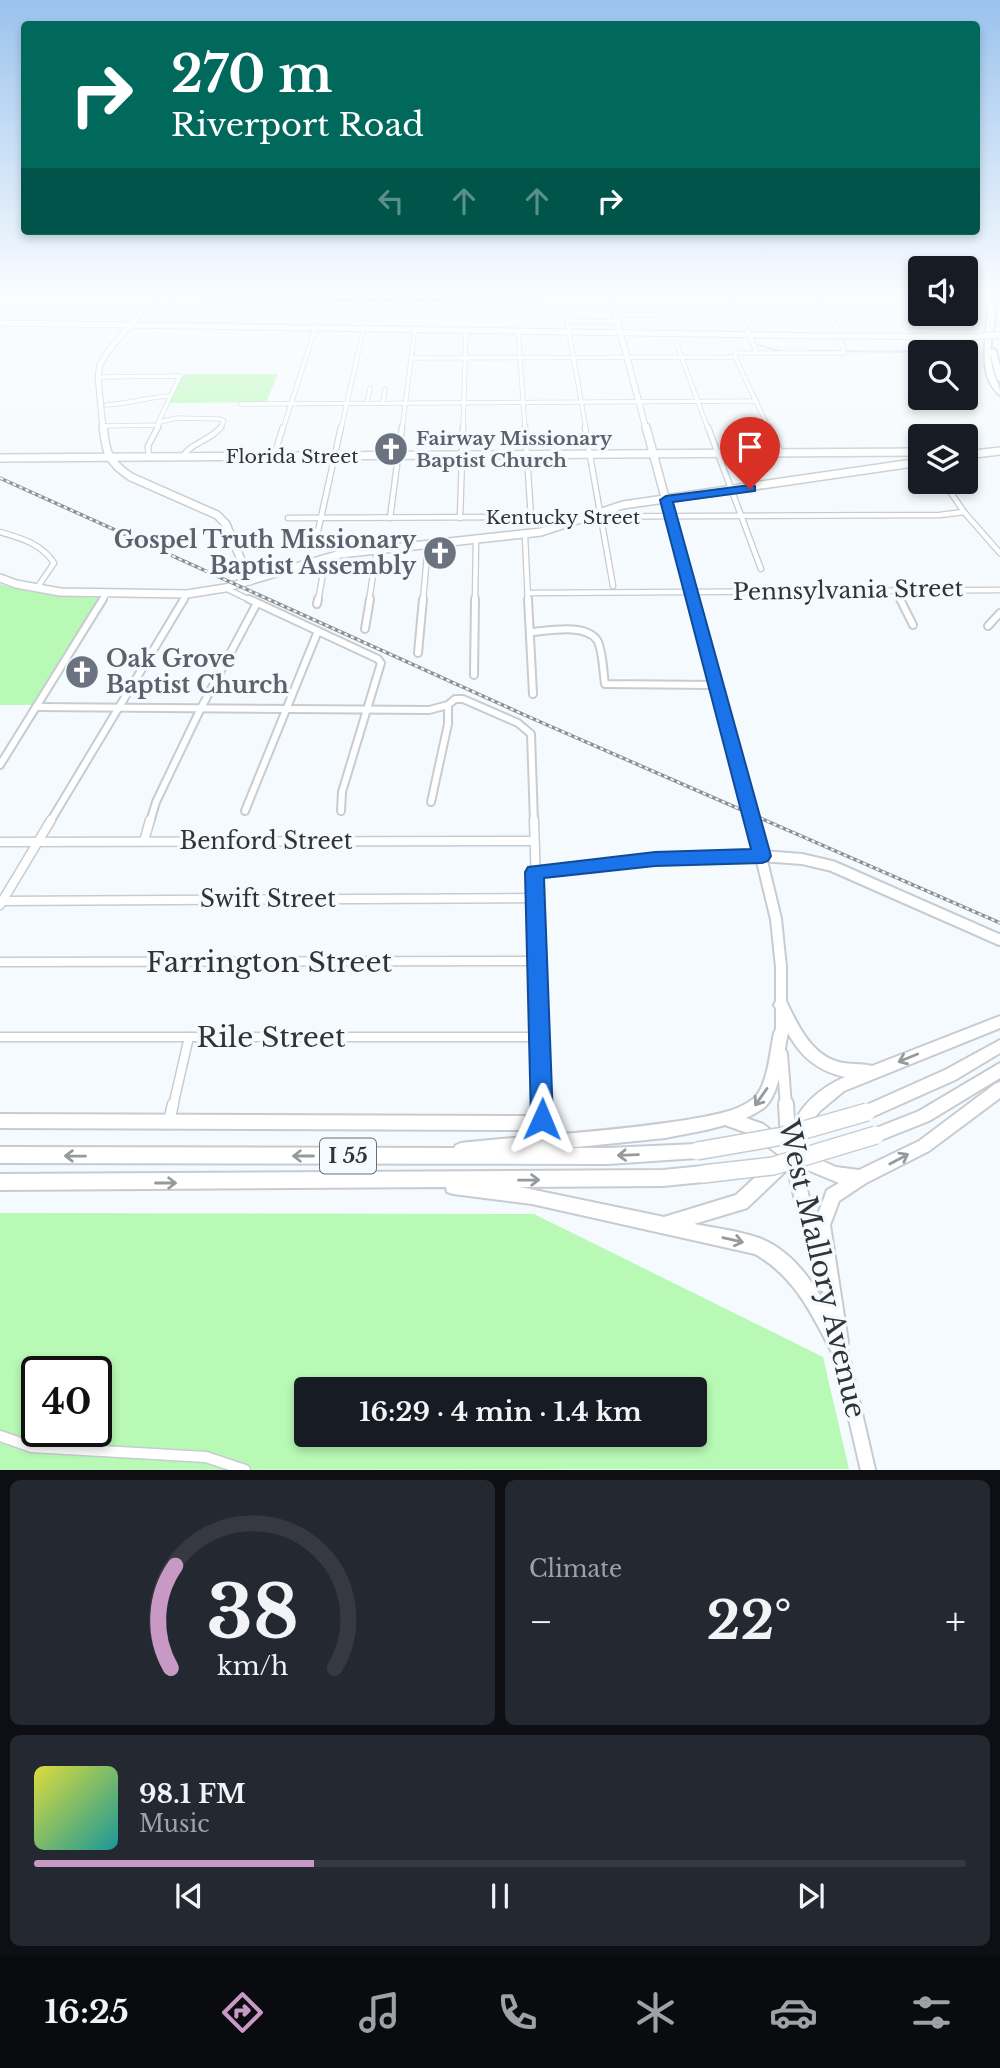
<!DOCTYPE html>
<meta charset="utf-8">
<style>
:root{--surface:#171b24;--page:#242831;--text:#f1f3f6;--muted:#9ea1a6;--line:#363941;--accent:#c999c6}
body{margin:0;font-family:"Libre Baskerville",serif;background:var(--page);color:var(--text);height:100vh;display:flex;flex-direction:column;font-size:26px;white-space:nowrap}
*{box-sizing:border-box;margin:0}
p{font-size:23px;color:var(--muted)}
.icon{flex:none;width:38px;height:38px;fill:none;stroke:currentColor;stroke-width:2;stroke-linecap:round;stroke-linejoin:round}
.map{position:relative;height:1470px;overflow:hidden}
.details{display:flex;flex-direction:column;gap:10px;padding:10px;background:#0d0f14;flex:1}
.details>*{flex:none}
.guide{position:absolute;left:21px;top:21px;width:959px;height:214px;border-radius:7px;box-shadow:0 4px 10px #0003;background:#00695c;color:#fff;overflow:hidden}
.fabs{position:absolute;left:908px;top:256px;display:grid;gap:14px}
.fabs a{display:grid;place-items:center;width:70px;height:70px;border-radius:7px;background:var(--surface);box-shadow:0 4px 10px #0003;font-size:35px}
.speed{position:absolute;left:21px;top:1356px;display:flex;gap:14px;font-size:35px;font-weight:700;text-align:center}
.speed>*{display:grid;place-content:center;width:91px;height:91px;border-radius:50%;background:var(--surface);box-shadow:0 4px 10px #0003;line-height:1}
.speed .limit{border:4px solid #111;border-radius:10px;background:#fff;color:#111}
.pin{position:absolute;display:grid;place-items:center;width:60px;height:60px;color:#fff;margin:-72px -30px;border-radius:50% 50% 50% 0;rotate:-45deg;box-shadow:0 0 7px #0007}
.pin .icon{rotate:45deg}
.me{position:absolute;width:77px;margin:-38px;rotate:1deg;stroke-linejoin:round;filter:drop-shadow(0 0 5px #0008)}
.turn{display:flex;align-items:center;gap:24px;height:147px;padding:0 35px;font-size:32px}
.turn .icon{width:91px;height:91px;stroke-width:2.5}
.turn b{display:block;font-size:49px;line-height:60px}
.lanes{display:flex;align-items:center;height:66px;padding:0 35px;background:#0003;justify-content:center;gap:35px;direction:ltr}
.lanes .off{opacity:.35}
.big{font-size:52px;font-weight:700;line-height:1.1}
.details .tile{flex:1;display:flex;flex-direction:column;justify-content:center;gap:10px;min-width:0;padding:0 24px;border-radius:10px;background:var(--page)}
.details .dial{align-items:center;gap:0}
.dial svg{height:182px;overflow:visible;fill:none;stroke:var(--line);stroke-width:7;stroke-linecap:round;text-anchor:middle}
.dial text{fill:var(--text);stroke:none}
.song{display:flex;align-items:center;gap:21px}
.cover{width:84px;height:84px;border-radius:10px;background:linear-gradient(135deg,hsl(60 70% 55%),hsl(180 70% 35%))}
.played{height:7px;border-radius:4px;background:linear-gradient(90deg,var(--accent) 30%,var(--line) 30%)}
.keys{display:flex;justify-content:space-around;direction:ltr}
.heat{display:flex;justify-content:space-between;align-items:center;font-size:38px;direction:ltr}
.details .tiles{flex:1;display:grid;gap:10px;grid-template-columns:1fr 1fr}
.tile:last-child{grid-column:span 2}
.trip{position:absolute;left:294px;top:1377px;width:413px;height:70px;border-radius:7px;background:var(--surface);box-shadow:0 4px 10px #0003;font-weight:700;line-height:70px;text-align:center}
.tabs{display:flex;height:112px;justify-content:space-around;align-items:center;background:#090b0e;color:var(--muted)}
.tabs .icon{width:49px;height:49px}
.tabs .active{color:var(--accent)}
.tabs b{font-size:32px;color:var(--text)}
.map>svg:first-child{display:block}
.green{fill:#b8f9b6;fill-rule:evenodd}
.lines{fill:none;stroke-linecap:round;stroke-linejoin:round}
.stream{stroke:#c6d6f5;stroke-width:2}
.street-far4-casing{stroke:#c6ccd1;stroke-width:5}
.street-far3-casing{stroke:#c6ccd1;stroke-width:7}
.street-far2-casing{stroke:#c6ccd1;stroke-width:10}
.street-far1-casing{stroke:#c6ccd1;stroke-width:11}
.street-casing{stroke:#c6ccd1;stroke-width:13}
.secondary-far4-casing{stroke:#c6ccd1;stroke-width:7}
.secondary-far3-casing{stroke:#c6ccd1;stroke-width:10}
.secondary-far2-casing{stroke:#c6ccd1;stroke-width:12}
.secondary-far1-casing{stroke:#c6ccd1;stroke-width:14}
.secondary-casing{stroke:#c6ccd1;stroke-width:18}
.primary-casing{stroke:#c6ccd1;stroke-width:7}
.highway-casing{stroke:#c6ccd1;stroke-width:4}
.street-far4{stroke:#fff;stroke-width:3.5}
.street-far3{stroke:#fff;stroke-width:4.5}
.street-far2{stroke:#fff;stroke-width:6}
.street-far1{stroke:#fff;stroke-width:8}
.street{stroke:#fff;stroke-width:10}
.secondary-far4{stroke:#fff;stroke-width:5}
.secondary-far3{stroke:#fff;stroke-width:7}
.secondary-far2{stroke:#fff;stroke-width:9}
.secondary-far1{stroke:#fff;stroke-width:10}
.secondary{stroke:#fff;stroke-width:14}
.primary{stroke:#fff;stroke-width:5}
.highway{fill:#fff;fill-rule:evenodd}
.rail-casing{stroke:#8c9093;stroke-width:3.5}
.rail{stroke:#f5fafe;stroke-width:2;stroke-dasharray:3.5;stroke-linecap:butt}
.primary-bridge-casing{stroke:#c6ccd1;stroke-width:7;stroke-linecap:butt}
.highway-bridge-far1-casing{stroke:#c6ccd1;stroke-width:8;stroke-linecap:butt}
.highway-bridge-casing{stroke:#c6ccd1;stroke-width:20;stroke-linecap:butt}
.primary-bridge{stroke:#fff;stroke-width:5}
.highway-bridge-far1{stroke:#fff;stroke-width:6}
.highway-bridge{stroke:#fff;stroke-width:17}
.oneway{stroke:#98999a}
.route{fill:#1a73e8;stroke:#114b97;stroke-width:2}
.labels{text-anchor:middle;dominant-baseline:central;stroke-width:7;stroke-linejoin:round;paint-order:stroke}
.far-worship-label{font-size:19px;font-weight:bold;fill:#5b616d;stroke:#f5fafe;text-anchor:start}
.far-street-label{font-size:19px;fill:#313335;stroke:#f5fafe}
.shield{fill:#f5fafe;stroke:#6c6f71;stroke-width:2}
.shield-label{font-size:21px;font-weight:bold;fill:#313335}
.worship-label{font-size:23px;font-weight:bold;fill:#5b616d;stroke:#f5fafe;text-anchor:end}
.street-label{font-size:23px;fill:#313335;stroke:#f5fafe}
.near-street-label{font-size:28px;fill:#313335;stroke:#f5fafe}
</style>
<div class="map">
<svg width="1000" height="1470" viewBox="0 0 1000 1470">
<rect width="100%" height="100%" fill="#f5fafe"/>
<g class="green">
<polygon points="184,374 278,374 266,402 169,403"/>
<path d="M0 584C32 595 66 596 100 598L33 705H0Z"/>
<path d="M0 1213 534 1214 823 1357 849 1469 0 1470ZM37 1372H96V1432H37ZM306 1390H695V1435H306Z"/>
</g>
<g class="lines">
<g class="stream">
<polyline points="758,345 780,351"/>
<polyline points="810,351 942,352"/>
<polyline points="966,363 977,366"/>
</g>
<g class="street-far4-casing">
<g id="street-far4">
<polyline points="727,294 750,335 756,352"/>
<polyline points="617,320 663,320"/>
<polyline points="518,330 525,429"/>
<polyline points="677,345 708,429"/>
<polyline points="735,357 769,429"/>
<polyline points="412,358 735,357 736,353 844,353 841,342 833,331 840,331 813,294"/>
<polyline points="98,377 180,376 157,425 103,426"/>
<polyline points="367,403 370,388"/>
<polyline points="383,403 385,389"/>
<polyline points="240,404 757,401"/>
<path d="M106 405C129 404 147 397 170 396"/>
<polyline points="157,429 160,422 177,418 220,419 224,421 220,429"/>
<polyline points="283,429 316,326"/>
<polyline points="341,429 364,327"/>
<polyline points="402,429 415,328"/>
<polyline points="463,429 466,329"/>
<polyline points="586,429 567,321 618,322"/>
</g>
</g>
<g class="street-far3-casing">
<g id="street-far3">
<polyline points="525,427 531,517"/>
<polyline points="585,427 613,586"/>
<polyline points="708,427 761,569"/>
<polyline points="769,427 781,453"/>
<polyline points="274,456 283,427"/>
<polyline points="149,457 148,446 158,427"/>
<path d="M182 457C192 442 210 441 221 427"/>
<polyline points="943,481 964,512 1000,553"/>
<polyline points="288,518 940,515 964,512"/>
<polyline points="390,518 402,427"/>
<polyline points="460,518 463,427"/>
<path d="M0 532C21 538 42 544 54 563L37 588"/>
<polyline points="525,536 528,601"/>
<polyline points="316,540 341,427"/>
<polyline points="225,588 252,601"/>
<polyline points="895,589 901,601"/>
<polyline points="528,593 1000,590"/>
<polyline points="102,601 107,593"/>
<polyline points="183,601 187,594"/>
<polyline points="318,601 326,557"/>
<polyline points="369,601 377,549"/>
<polyline points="423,601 428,544"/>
<polyline points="475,601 476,539"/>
</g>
</g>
<g class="street-far2-casing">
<g id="street-far2">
<polyline points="249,599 378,659 381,663 342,792 341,811"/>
<polyline points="528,599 533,694"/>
<polyline points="900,599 913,625"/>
<polyline points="317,604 318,599"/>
<polyline points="988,626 1000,613"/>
<polyline points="365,629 370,599"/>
<path d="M531 632C548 631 585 623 597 640 603 650 603 672 605 684L715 685"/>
<polyline points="418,653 423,599"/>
<polyline points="474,675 475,599"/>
<polyline points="36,707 429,710 448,705"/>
<polyline points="0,765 103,599"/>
<polyline points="431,802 448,724 448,705 455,699 463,699 518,723 531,734 534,822"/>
<polyline points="245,811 318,631"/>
<polyline points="50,822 184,599"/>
<polyline points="150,822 156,802 201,708 257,603"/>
</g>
</g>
<g class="street-far1-casing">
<g id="street-far1">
<polyline points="534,820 543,1106"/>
<polyline points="144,841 150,820"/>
<polyline points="0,842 533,841"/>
<polyline points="535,872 631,861 762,856"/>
<polyline points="0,901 536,898"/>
<polyline points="0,905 51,820"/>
<polyline points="0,962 538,961"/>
<polyline points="0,1037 541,1037"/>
<polyline points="173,1106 189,1037"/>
</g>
</g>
<g class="street-casing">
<g id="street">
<polyline points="169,1121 173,1104"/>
<polyline points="0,1436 32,1447 206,1457 245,1470"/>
</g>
</g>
<g class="secondary-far4-casing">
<g id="secondary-far4">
<polyline points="610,294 646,429"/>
<polyline points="103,429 98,377 100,365 109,350 140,314 179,294"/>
</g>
</g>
<g class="secondary-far3-casing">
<g id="secondary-far3">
<path d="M103 427C106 453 108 462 131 477L217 515 226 524 250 581"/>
<polyline points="646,427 693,601"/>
<polyline points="966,455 1000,451"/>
<polyline points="0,458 920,452"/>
<polyline points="0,578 16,584 60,592 187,594 225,588 340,554 541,532 623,505 920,462"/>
</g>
</g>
<g class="secondary-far2-casing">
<polyline id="secondary-far2" points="692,599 753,822"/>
</g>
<g class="secondary-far1-casing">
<g id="secondary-far1">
<polyline points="752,820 776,919 781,967 781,1037"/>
<polyline points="762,856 802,859 832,866 1000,940"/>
<polyline points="782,1054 786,1106"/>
</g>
</g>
<g class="secondary-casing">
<g id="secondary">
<polyline points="786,1104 788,1138"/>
<polyline points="0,1121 533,1123 542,1119 543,1107"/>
<polyline points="792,1158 823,1284"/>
<polyline points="839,1345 868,1470"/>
</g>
</g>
<g class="primary-casing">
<g id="primary">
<polyline points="0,323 830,336"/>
<polyline points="849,336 980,337"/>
</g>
</g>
<g class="highway-casing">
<g id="highway">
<path d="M987 294H993L995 318 990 350 993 349 996 351 1000 366V381L997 379 990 352C991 361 992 369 995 377 998 384 1000 387 1000 395 972 372 992 325 987 294Z"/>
<path d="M781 999 786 1001C797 1024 811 1055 839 1062 850 1065 861 1063 872 1066L1000 1016V1028L844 1091 820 1111 810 1123 800 1151 836 1167 859 1170 919 1141 995 1084 1000 1082V1098L929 1151 866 1183 839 1201 830 1225 848 1342 845 1354 839 1357 833 1354C811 1313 796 1278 755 1254L532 1204 453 1194 447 1192 446 1187 0 1190V1174L663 1170 703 1166 709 1169 711 1174 709 1179 703 1182 663 1186 520 1187 664 1217 736 1195 779 1155 753 1135 725 1125 706 1130 665 1138 567 1148H608L697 1144 702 1146 705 1151 702 1156 697 1158 608 1164 0 1163V1147L454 1148 456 1145 461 1143C536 1135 612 1132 686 1120 708 1116 735 1113 753 1099 768 1087 770 1051 774 1033L776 1029 781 1027 786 1028 774 1005 776 1001ZM788 1033C801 1057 818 1071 845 1077 828 1084 807 1099 798 1116 793 1124 791 1134 788 1143L763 1124 746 1118C752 1115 760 1111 765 1107 781 1091 783 1054 788 1033ZM793 1164 839 1183 827 1190 814 1225 825 1304C810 1277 789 1249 759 1238 739 1231 715 1228 694 1224L747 1208Z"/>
<polygon points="1000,1040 1000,1053 955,1080 872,1117 867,1119 862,1117 860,1112 862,1107 945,1070"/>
<polygon points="1000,1063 1000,1078 929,1121 876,1142 871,1140 868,1135 871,1130 919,1111"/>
</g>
</g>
<use href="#street-far4" class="street-far4"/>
<use href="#street-far3" class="street-far3"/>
<use href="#street-far2" class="street-far2"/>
<use href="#street-far1" class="street-far1"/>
<use href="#street" class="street"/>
<use href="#secondary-far4" class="secondary-far4"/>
<use href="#secondary-far3" class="secondary-far3"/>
<use href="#secondary-far2" class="secondary-far2"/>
<use href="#secondary-far1" class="secondary-far1"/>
<use href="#secondary" class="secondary"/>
<use href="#primary" class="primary"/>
<use href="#highway" class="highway"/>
<g class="rail-casing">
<g id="rail">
<polyline points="149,294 403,301 584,294"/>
<polyline points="0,478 529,717 1000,923"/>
</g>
</g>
<use href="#rail" class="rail"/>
<g class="primary-bridge-casing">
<polyline id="primary-bridge" points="830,336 849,336"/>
</g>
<g class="highway-bridge-far1-casing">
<polyline id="highway-bridge-far1" points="980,336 1000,335"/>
</g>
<g class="highway-bridge-casing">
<g id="highway-bridge">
<polyline points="697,1151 783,1136 867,1112"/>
<polyline points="703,1174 773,1166 876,1135"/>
</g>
</g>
<use href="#primary-bridge" class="primary-bridge"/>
<use href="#highway-bridge-far1" class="highway-bridge-far1"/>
<use href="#highway-bridge" class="highway-bridge"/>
</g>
<defs><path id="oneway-shaft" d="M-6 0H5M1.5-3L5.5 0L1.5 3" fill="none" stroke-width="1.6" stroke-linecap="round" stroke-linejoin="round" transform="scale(1.75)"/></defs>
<g class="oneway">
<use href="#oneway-shaft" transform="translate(908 1058) rotate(158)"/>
<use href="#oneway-shaft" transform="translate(761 1097) rotate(125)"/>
<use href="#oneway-shaft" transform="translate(628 1155) rotate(178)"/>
<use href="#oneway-shaft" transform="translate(75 1156) rotate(-179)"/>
<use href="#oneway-shaft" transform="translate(303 1156) rotate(180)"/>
<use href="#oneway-shaft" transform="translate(899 1159) rotate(-28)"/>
<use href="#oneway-shaft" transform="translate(529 1180) rotate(-1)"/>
<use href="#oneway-shaft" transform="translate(166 1183)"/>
<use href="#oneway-shaft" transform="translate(733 1240) rotate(13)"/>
</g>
<linearGradient id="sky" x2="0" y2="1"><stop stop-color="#9ac2ed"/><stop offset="0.59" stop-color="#fafdff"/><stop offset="1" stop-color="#fafdff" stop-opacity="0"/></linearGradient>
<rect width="1000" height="500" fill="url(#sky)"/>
<polygon class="route" points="750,485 755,486 755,491 673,502 771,856 768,861 762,863 655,866 544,878 553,1119 550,1127 542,1130 534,1127 531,1119 525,872 528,867 655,852 751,849 660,500 666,496"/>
<defs>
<g id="church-disc" transform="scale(1.75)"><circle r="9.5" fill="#6b7280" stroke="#f5fafe"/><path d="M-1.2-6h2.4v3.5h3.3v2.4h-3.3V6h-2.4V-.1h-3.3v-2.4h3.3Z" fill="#fff"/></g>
</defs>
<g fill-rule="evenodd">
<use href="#church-disc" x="391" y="449"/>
<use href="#church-disc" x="440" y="553"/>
<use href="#church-disc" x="82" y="672"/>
</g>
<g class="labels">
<g class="far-worship-label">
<text x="416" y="438">Fairway Missionary<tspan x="416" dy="22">Baptist Church</tspan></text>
</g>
<g class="far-street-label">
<text x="292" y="456">Florida Street</text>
<text x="563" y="517">Kentucky Street</text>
</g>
<rect class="shield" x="320" y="1138.5" width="56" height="35" rx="5"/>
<g class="shield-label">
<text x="348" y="1156">I 55</text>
</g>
<g class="worship-label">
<text x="416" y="540">Gospel Truth Missionary<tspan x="416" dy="26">Baptist Assembly</tspan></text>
<text x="106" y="659" text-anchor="start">Oak Grove<tspan x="106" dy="26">Baptist Church</tspan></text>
</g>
<g class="street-label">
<text transform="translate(848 590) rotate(-1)">Pennsylvania Street</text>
<text x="266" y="841">Benford Street</text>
<text x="268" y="899">Swift Street</text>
</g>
<g class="near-street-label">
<text x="269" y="962">Farrington Street</text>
<text x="271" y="1037">Rile Street</text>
<text transform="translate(822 1269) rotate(77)">West Mallory Avenue</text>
</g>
</g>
</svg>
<div class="fabs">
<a><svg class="icon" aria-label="sound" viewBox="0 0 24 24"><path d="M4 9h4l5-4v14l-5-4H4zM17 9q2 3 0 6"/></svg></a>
<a><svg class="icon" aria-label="search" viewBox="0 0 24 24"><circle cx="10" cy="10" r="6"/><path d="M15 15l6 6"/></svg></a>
<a><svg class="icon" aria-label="layers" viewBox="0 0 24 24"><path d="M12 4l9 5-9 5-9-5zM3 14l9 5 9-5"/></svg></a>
</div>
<div class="speed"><div class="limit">40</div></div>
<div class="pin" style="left:750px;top:489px;background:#d93025"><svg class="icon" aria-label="arrive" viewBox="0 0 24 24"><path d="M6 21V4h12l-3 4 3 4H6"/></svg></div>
<svg class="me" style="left:542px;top:1119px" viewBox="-20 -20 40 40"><path d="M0-17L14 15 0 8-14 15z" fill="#1a73e8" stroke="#fff" stroke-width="4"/></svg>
<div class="trip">16:29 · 4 min · 1.4 km</div>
<div class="guide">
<div class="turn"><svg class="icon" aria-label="right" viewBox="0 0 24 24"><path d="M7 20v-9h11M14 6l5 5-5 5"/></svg><div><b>270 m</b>Riverport Road</div></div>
<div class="lanes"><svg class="icon off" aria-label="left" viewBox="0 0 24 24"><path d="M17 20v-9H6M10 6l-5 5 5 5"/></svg><svg class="icon off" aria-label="ahead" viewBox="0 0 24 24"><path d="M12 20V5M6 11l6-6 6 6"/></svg><svg class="icon off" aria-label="ahead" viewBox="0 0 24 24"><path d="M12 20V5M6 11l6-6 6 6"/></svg><svg class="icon" aria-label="right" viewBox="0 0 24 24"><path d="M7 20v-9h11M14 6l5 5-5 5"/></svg></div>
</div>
</div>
<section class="details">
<div class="tiles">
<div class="tile dial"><svg viewBox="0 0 100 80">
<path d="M14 69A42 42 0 1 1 86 69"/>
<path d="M14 69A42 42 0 0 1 16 24" stroke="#c999c6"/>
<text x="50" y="56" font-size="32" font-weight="700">38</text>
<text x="50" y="72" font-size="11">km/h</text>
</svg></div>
<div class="tile"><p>Climate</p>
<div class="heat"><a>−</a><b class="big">22°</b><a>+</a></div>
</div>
<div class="tile">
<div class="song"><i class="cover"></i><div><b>98.1 FM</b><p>Music</p></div></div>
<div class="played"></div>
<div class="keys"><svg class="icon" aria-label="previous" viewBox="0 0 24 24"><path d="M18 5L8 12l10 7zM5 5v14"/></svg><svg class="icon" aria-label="pause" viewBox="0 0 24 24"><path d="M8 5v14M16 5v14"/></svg><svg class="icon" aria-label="next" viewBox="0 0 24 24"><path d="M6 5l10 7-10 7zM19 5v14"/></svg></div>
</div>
</div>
</section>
<nav class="tabs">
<b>16:25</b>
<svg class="icon active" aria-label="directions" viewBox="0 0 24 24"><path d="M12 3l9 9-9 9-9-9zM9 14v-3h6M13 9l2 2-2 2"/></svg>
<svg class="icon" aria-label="music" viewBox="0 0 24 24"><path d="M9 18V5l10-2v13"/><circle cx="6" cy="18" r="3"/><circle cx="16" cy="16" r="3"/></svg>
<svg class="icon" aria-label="phone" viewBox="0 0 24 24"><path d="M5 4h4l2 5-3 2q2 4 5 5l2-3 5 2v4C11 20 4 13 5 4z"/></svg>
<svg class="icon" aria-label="climate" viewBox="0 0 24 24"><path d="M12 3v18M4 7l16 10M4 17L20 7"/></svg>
<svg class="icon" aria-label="car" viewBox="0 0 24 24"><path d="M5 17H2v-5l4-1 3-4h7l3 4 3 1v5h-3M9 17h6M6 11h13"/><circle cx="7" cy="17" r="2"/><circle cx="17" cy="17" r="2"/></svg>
<svg class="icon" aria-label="filters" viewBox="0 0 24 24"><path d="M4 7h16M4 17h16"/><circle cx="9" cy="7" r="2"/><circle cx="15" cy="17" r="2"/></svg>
</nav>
